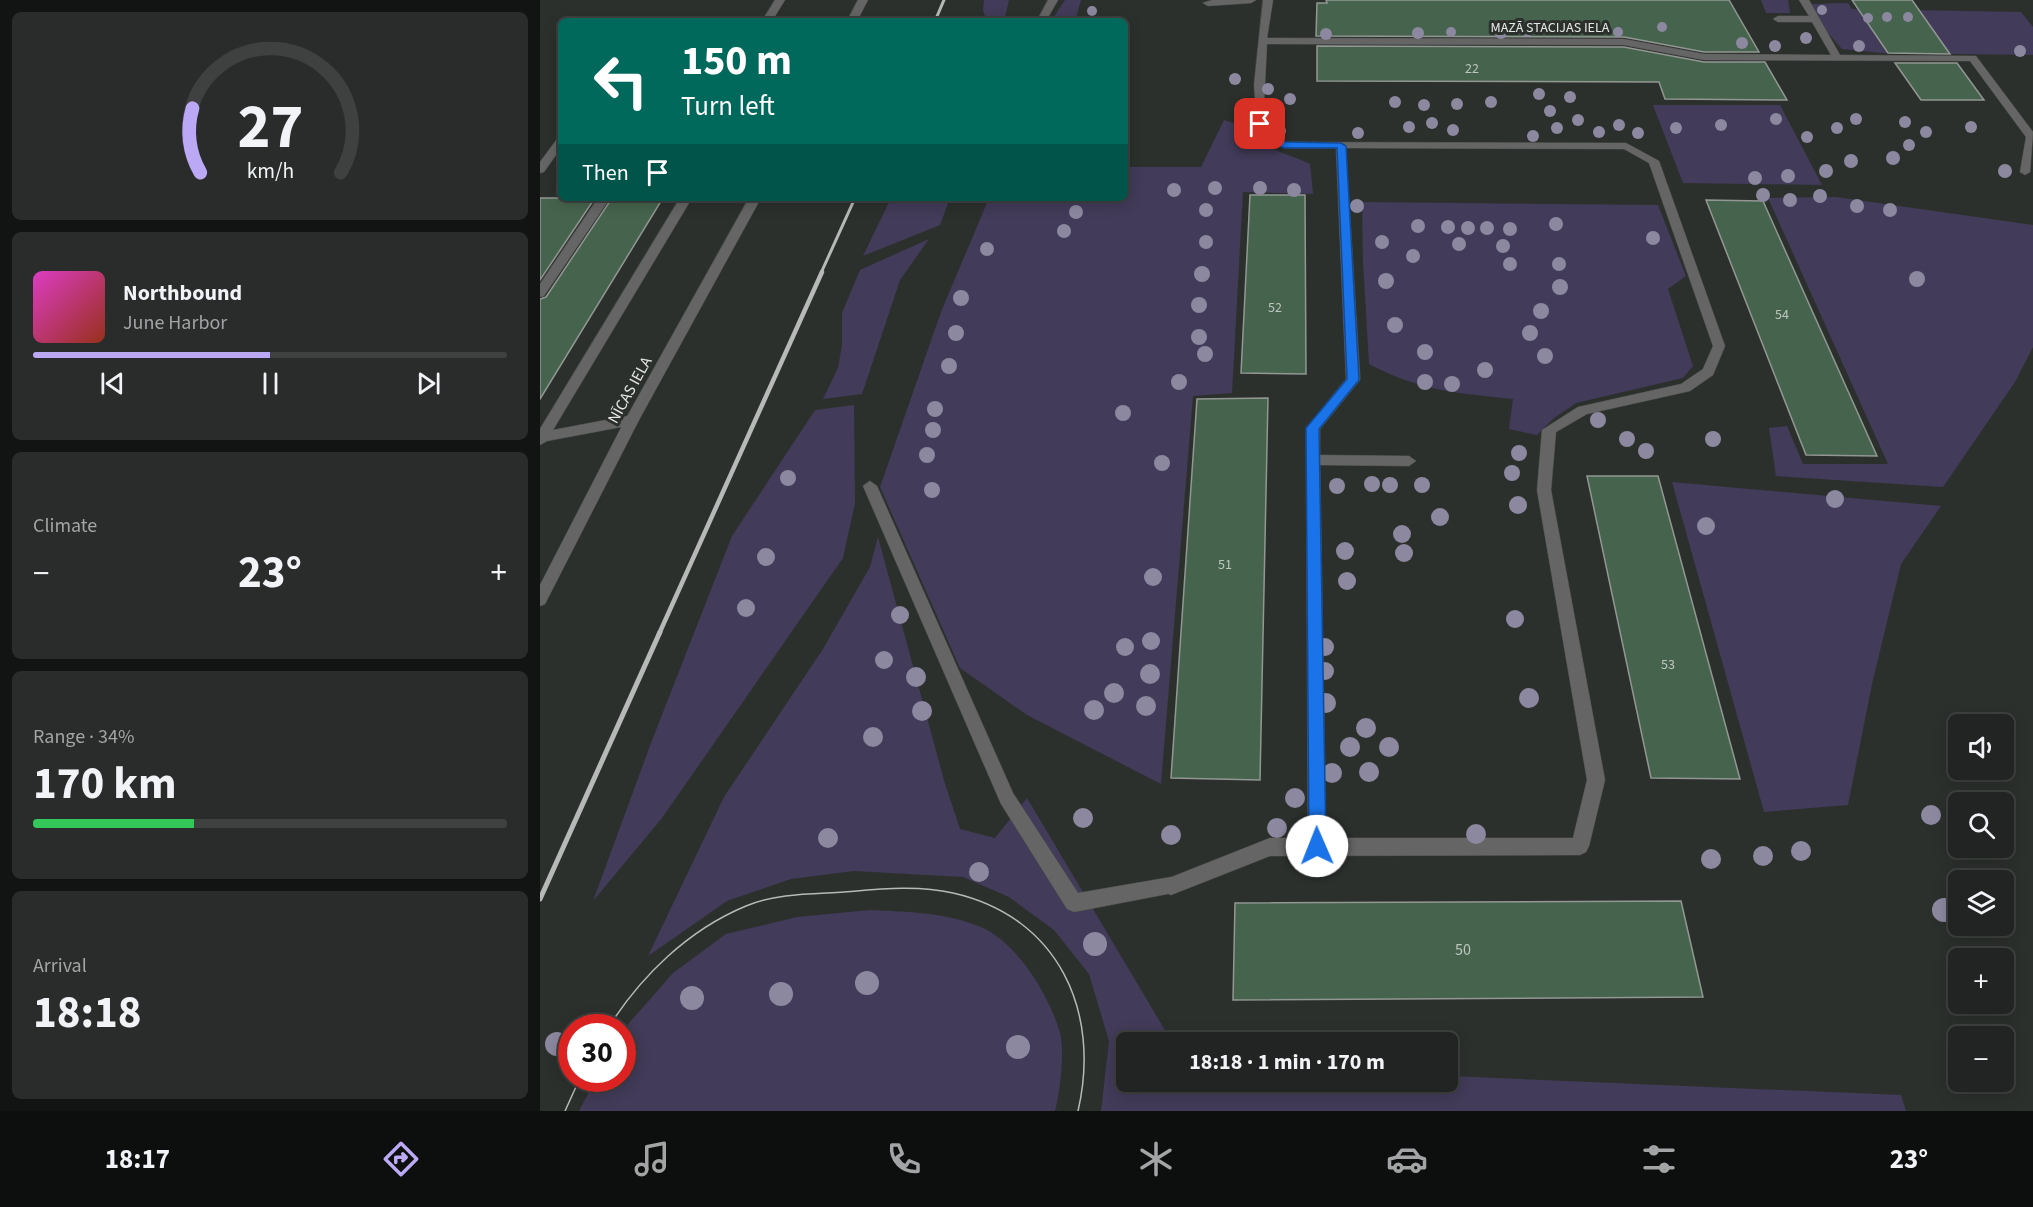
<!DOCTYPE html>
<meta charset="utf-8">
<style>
:root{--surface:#212422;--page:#292c2a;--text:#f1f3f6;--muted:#a2a4a5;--line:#3e4140;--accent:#bca9f5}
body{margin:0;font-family:"Source Sans 3",sans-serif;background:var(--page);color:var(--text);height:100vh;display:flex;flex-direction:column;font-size:22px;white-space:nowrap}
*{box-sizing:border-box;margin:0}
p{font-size:20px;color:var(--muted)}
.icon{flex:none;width:33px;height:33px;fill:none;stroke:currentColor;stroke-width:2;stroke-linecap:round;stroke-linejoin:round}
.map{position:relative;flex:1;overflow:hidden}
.details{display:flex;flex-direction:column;gap:12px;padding:12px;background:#121413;width:540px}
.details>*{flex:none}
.banner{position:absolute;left:18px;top:18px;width:570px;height:183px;border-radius:9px;box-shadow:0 3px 15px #0003,0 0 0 2px var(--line);background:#00695c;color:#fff;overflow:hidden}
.buttons{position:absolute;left:1408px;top:714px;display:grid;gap:12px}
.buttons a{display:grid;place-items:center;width:66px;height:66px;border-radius:9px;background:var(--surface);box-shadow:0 3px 15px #0003,0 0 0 2px var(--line);font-size:30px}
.speed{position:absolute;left:18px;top:1014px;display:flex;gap:12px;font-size:30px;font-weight:700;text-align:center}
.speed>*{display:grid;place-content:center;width:78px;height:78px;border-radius:50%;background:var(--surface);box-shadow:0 3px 15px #0003,0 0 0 2px var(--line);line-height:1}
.speed .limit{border:9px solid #d22;background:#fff;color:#111}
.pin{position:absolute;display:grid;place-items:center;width:51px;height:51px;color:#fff;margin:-26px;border-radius:12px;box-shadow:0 3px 9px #0006}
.me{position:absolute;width:66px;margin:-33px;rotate:359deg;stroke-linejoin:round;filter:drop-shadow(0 0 4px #0008)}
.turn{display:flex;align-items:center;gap:21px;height:126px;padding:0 24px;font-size:27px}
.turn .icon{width:78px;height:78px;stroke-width:2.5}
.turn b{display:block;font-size:42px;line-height:51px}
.then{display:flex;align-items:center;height:57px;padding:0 24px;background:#0003;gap:12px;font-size:22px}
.big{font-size:45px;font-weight:700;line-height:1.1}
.details .widget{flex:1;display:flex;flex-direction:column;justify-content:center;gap:9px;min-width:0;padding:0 21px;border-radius:9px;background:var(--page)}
.details .dial{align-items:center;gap:0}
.dial svg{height:156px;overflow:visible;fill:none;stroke:var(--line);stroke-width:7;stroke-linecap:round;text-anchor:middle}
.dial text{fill:var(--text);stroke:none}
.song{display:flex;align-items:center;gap:18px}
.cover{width:72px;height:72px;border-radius:9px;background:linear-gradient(135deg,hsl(310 70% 55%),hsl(10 70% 35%))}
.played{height:6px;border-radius:3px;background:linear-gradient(90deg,var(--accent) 50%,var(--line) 50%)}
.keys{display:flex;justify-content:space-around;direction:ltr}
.heat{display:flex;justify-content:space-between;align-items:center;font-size:33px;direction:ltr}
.charge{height:9px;border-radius:4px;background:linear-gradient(90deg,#34c759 34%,var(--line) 0)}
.trip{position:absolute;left:576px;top:1032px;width:342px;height:60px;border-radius:9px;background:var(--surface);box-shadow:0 3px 15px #0003,0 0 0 2px var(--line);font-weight:700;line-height:60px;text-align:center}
.tab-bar{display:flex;height:96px;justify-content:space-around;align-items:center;background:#0d0e0e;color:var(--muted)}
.tab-bar .icon{width:42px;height:42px}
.tab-bar .current{color:var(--accent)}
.tab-bar b{font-size:27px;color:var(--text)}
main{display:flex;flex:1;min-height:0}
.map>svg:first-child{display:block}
.green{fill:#423b59}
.building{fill:#46644d;stroke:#939794;stroke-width:1.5}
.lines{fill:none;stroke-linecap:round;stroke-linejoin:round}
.lane-casing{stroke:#4a4d4a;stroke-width:1}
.street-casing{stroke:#4a4d4a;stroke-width:1}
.lane{fill:#646564;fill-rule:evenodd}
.street{fill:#646564;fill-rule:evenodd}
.tram{stroke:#b6b9b7;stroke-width:1.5}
.rail-far2{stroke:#b6b9b7;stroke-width:3}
.rail-far1{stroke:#b6b9b7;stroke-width:4.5}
.rail{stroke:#b6b9b7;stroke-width:5}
.tree{fill:#8c88a0}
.route{fill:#1a73e8;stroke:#114b97;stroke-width:1.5}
.labels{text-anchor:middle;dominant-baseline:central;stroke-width:6;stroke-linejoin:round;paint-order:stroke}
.far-street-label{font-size:14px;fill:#e5e7e5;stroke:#2c302d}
.number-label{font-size:14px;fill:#bdc6bf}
.street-label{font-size:16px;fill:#e5e7e5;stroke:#2c302d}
.near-number-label{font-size:16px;fill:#bdc6bf}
</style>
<main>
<section class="details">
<div class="widget dial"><svg viewBox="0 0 100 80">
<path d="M14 69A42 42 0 1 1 86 69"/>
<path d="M14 69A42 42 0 0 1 10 36" stroke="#bca9f5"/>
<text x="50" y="56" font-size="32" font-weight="700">27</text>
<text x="50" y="72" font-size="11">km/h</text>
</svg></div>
<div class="widget">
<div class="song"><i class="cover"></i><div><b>Northbound</b><p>June Harbor</p></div></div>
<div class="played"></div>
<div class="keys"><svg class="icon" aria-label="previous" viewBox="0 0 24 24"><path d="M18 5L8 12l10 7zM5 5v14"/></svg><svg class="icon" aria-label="pause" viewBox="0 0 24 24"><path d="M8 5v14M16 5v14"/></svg><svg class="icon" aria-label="next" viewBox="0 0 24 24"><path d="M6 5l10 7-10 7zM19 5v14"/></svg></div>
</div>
<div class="widget"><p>Climate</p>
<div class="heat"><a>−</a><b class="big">23°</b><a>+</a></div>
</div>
<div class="widget"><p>Range · 34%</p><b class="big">170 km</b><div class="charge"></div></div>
<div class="widget"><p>Arrival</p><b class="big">18:18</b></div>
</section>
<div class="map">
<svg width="1493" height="1111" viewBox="0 0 1493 1111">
<rect width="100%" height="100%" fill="#2c302d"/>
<g class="green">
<polygon points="444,0 469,0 464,21 447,21 443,11"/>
<polygon points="525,0 541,0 535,21 511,21"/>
<polygon points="1221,0 1248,0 1250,13 1226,13"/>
<polygon points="1308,3 1312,9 1481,12 1493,27 1493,55 1342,53 1302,49 1287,32 1271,4"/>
<polygon points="1113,105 1240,105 1282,185 1143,183"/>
<path d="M684 120 716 130C723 152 751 154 770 164L773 194 703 192 692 393 653 396 621 784 487 715 420 668 340 487 401 312 449 198H585V167H661Z"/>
<polygon points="1296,197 1493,225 1493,347 1475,382 1403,487 1236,476 1229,428 1247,426 1263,464 1348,464 1228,198"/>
<polygon points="351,198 410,198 400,225 323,256"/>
<path d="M822 202 1118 205 1146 276 1128 289 1153 366 1143 378 1036 403 1014 418 997 435 969 429 973 399C917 393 880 391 829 364L823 261Z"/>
<polygon points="389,239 360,280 322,394 283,399 298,368 302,345 302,313 320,270"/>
<polygon points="314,405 315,503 303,558 122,818 53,901 111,743 192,536 275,410"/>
<polygon points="1132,482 1401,506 1361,564 1332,684 1308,805 1224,812"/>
<polygon points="338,537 405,784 420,829 455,838 487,798 632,1042 586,1042 586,1082 908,1082 908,1076 1361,1095 1366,1111 561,1111 569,1041 549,974 514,930 469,897 423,877 314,871 251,879 187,901 108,956 184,797 283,649 330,567"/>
<path d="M330 910C368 912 407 912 443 928 478 944 510 997 520 1033 525 1052 520 1092 515 1111H39L56 1079 82 1078 83 1030 133 973 186 934 257 917Z"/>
</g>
<g class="building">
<polygon points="786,0 1189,0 1219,52 1164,52 1084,37 776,36 777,3 787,3"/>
<polygon points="1312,0 1372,0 1410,54 1348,53"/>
<polygon points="777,46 1084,47 1164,62 1225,62 1247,100 1125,99 1119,82 777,81"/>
<polygon points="1355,63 1417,63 1444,100 1381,100"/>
<polygon points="710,195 765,195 766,374 701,373"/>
<polygon points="0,198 55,198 0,280"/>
<polygon points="72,198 123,198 0,399 0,299 6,297"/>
<polygon points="1166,200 1223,201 1337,456 1266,455"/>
<polygon points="728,398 720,780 631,778 657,399"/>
<polygon points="1047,476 1118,476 1200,779 1111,778"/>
<polygon points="1141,901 1163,997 693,1000 695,903"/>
</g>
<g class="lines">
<g class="lane-casing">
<g id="lane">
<polygon points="672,0 716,0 711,3 668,6 663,3"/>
<polygon points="21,138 21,148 4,172 0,173 0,162 17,139"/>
<polygon points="58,198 70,198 4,296 0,297 0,284"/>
<polygon points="140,198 152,198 13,430 92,415 99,420 92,425 7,441 0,445 0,429"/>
<polygon points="330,481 337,486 473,793 538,893 631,877 638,880 640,886 638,892 534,912 527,909 461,804 323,486"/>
</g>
</g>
<g class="street-casing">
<g id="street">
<polygon points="235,0 245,0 232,21 222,21"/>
<polygon points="318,0 328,0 317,21 307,21"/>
<polygon points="508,0 518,0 506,21 500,21 498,19"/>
<path d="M723 0H733L727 38 1084 39 1164 54 1291 55 1272 22H1238L1233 19 1238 16H1269L1259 0H1269L1300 55 1436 56 1493 132 1490 172 1485 175 1480 172 1486 137 1430 61 1164 60 1084 45 727 44 724 103 728 134 746 142 1086 143 1119 161 1185 346 1173 375 1150 391 1047 414 1016 432 1011 490 1065 780 1049 846 1046 852 1040 855 730 856 631 895 624 892 622 886 624 880 730 838H768L766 428 806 379 796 148H744L718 136 714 85ZM806 148 1084 149 1109 163 1173 346 1163 369 1141 384 1038 407 1002 430 997 490 1047 780 1033 838H786L780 465 869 466 876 461 869 456 780 455V429L820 380Z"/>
<polygon points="209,198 221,198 99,420 5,604 0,606 0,585 85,420"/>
</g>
</g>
<use href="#lane" class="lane"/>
<use href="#street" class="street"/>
<g class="tram">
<path d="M68 1028C101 976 148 930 206 906 237 893 272 894 304 892 340 889 378 885 413 893 519 917 561 1012 538 1111"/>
<polyline points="25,1111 40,1078"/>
</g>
<g class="rail-far2">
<polyline points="395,21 404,0"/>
<polyline points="281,273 315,198"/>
</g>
<polyline class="rail-far1" points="119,634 282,272"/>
<polyline class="rail" points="0,899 120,632"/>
</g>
<g class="tree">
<circle cx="1282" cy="10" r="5"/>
<circle cx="552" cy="11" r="5"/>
<circle cx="1347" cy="17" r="5"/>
<circle cx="1368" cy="17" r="5"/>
<circle cx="1328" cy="18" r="5"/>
<circle cx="1052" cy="27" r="5"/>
<circle cx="1122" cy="27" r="5"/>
<circle cx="911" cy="32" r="5"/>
<circle cx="987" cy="32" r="5"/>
<circle cx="1078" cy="32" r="5"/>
<circle cx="878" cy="33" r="6"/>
<circle cx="961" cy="33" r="6"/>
<circle cx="786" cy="34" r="6"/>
<circle cx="1266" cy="38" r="6"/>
<circle cx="1202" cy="43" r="6"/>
<circle cx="1235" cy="46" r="6"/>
<circle cx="1319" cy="46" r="6"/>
<circle cx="1480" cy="51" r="6"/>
<circle cx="695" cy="79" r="6"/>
<circle cx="728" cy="89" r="6"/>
<circle cx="999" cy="94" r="6"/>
<circle cx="1030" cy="97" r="6"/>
<circle cx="750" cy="99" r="6"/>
<circle cx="855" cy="102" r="6"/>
<circle cx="951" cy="102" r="6"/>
<circle cx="917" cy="104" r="6"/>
<circle cx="703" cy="105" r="6"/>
<circle cx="884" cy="105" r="6"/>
<circle cx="730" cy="107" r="6"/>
<circle cx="1010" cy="111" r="6"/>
<circle cx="1236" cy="119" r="6"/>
<circle cx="1316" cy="119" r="6"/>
<circle cx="1038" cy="120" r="6"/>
<circle cx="710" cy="122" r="6"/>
<circle cx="1365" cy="122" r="6"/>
<circle cx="892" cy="123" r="6"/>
<circle cx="1079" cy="125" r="6"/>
<circle cx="1181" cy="125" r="6"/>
<circle cx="869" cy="127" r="6"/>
<circle cx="1431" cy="127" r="6"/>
<circle cx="1017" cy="128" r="6"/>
<circle cx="1136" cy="128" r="6"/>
<circle cx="1297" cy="128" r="6"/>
<circle cx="913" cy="130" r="6"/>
<circle cx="740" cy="131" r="6"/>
<circle cx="1059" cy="132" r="6"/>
<circle cx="1386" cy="132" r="6"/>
<circle cx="818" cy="133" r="6"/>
<circle cx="1098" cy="133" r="6"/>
<circle cx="993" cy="136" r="6"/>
<circle cx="1267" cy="137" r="6"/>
<circle cx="1369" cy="145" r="6"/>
<circle cx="1353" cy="158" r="7"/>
<circle cx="1311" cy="161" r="7"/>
<circle cx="1286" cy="171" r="7"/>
<circle cx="1465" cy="171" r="7"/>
<circle cx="1248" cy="176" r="7"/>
<circle cx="1215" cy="178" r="7"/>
<circle cx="675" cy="188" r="7"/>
<circle cx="720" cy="188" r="7"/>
<circle cx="634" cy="190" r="7"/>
<circle cx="754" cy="190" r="7"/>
<circle cx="1223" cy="195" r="7"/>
<circle cx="1280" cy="196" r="7"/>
<circle cx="1250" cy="200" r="7"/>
<circle cx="817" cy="206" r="7"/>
<circle cx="1317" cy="206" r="7"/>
<circle cx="666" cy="210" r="7"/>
<circle cx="1350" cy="210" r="7"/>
<circle cx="536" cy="212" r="7"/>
<circle cx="1016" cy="224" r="7"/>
<circle cx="878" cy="226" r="7"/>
<circle cx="908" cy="227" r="7"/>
<circle cx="928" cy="228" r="7"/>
<circle cx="947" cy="228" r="7"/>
<circle cx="970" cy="229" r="7"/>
<circle cx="524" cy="231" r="7"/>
<circle cx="1113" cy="238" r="7"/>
<circle cx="666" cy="242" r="7"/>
<circle cx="842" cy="242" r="7"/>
<circle cx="919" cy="244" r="7"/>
<circle cx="963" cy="246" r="7"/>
<circle cx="447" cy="249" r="7"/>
<circle cx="873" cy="256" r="7"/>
<circle cx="970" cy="264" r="7"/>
<circle cx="1019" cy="264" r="7"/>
<circle cx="662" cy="274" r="8"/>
<circle cx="1377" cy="279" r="8"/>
<circle cx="846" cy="281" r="8"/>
<circle cx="1020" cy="287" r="8"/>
<circle cx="421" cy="298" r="8"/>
<circle cx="659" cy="305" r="8"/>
<circle cx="1001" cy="311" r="8"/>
<circle cx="855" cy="325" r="8"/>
<circle cx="416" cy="333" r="8"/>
<circle cx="990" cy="333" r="8"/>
<circle cx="659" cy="337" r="8"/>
<circle cx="885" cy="352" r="8"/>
<circle cx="665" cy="354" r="8"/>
<circle cx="1005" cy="356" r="8"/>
<circle cx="409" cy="366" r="8"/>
<circle cx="945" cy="370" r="8"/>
<circle cx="639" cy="382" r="8"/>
<circle cx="885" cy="382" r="8"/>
<circle cx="912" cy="384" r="8"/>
<circle cx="395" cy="409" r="8"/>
<circle cx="583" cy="413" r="8"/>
<circle cx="1058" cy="420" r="8"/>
<circle cx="393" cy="430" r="8"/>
<circle cx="1087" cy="439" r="8"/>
<circle cx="1173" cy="439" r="8"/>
<circle cx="1106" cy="451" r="8"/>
<circle cx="979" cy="453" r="8"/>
<circle cx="387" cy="455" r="8"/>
<circle cx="622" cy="463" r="8"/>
<circle cx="972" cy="473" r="8"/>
<circle cx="248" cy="478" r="8"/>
<circle cx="832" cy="484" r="8"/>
<circle cx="850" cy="485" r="8"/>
<circle cx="882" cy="485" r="8"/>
<circle cx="797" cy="486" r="8"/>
<circle cx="392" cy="490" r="8"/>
<circle cx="1295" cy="499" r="9"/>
<circle cx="978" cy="505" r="9"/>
<circle cx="900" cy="517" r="9"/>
<circle cx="1166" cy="526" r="9"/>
<circle cx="862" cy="534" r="9"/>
<circle cx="805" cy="551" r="9"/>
<circle cx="864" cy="553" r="9"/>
<circle cx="226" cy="557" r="9"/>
<circle cx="613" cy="577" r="9"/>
<circle cx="807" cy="581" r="9"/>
<circle cx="206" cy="608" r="9"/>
<circle cx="360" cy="615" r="9"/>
<circle cx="975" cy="619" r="9"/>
<circle cx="611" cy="641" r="9"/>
<circle cx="585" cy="647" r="9"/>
<circle cx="785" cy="647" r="9"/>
<circle cx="344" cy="660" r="9"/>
<circle cx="785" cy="671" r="9"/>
<circle cx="610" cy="674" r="10"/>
<circle cx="376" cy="677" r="10"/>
<circle cx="574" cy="693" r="10"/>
<circle cx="989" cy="698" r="10"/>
<circle cx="786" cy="703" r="10"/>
<circle cx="606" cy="706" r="10"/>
<circle cx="554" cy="710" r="10"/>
<circle cx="382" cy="711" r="10"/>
<circle cx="826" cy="728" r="10"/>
<circle cx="333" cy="737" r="10"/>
<circle cx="810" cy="747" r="10"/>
<circle cx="849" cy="747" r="10"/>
<circle cx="829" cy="772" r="10"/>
<circle cx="792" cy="773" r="10"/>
<circle cx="755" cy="798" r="10"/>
<circle cx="1391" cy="815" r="10"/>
<circle cx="543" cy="818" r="10"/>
<circle cx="737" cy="828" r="10"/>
<circle cx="936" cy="834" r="10"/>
<circle cx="631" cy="835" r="10"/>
<circle cx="288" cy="838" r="10"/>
<circle cx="1261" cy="851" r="10"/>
<circle cx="1223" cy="856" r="10"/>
<circle cx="1171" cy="859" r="10"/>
<circle cx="439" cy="872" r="10"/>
<circle cx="1404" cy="910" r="12"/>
<circle cx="555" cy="944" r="12"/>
<circle cx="327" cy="983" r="12"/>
<circle cx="241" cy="994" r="12"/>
<circle cx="152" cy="998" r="12"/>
<circle cx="17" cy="1044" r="12"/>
<circle cx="478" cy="1047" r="12"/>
</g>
<polygon class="route" points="717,122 724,122 728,135 746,142 801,143 806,146 819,380 779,429 786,846 783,852 777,854 772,852 769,846 766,428 807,379 797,148 744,148 720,138"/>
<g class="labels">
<g class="far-street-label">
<text x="1010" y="28">MAZĀ STACIJAS IELA</text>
</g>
<g class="number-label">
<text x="932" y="69">22</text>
<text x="735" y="308">52</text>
<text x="1242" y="315">54</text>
<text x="685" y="565">51</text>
<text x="1128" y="665">53</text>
</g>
<g class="street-label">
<text transform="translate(90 390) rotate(-61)">NĪCAS IELA</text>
</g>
<g class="near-number-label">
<text x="923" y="950">50</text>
</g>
</g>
</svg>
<div class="buttons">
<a><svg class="icon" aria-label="sound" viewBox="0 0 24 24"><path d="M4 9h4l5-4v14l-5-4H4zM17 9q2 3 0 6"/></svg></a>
<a><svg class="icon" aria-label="search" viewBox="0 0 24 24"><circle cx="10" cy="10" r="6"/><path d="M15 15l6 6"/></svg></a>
<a><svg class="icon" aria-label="layers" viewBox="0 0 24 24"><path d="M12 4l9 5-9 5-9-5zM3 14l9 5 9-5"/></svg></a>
<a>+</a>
<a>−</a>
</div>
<div class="speed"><div class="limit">30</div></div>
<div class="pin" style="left:720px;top:124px;background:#d93025"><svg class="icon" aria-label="arrive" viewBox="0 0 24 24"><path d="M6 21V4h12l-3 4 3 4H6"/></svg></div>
<svg class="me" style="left:777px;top:846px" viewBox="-20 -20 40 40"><circle r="19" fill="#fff"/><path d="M0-13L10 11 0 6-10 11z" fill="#1a73e8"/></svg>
<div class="trip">18:18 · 1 min · 170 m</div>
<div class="banner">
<div class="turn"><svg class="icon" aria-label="left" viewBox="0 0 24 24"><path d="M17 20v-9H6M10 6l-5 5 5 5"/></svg><div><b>150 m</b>Turn left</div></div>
<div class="then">Then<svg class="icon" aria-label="arrive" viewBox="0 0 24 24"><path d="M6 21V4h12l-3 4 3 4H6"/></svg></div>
</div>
</div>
</main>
<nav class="tab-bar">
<b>18:17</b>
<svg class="icon current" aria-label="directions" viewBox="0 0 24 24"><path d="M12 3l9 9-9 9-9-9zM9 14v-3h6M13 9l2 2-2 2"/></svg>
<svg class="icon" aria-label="music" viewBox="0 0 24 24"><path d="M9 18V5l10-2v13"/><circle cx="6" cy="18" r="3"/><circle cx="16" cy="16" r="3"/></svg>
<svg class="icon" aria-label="phone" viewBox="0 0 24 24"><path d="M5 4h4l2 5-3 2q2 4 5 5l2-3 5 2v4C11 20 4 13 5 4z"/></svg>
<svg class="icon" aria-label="climate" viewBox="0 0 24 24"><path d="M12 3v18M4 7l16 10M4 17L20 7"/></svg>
<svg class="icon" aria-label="car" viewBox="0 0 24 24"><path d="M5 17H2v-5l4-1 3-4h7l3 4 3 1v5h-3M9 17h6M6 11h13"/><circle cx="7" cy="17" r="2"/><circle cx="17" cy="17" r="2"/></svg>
<svg class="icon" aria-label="filters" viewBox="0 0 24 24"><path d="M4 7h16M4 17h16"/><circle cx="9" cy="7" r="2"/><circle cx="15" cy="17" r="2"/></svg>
<b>23°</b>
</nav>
